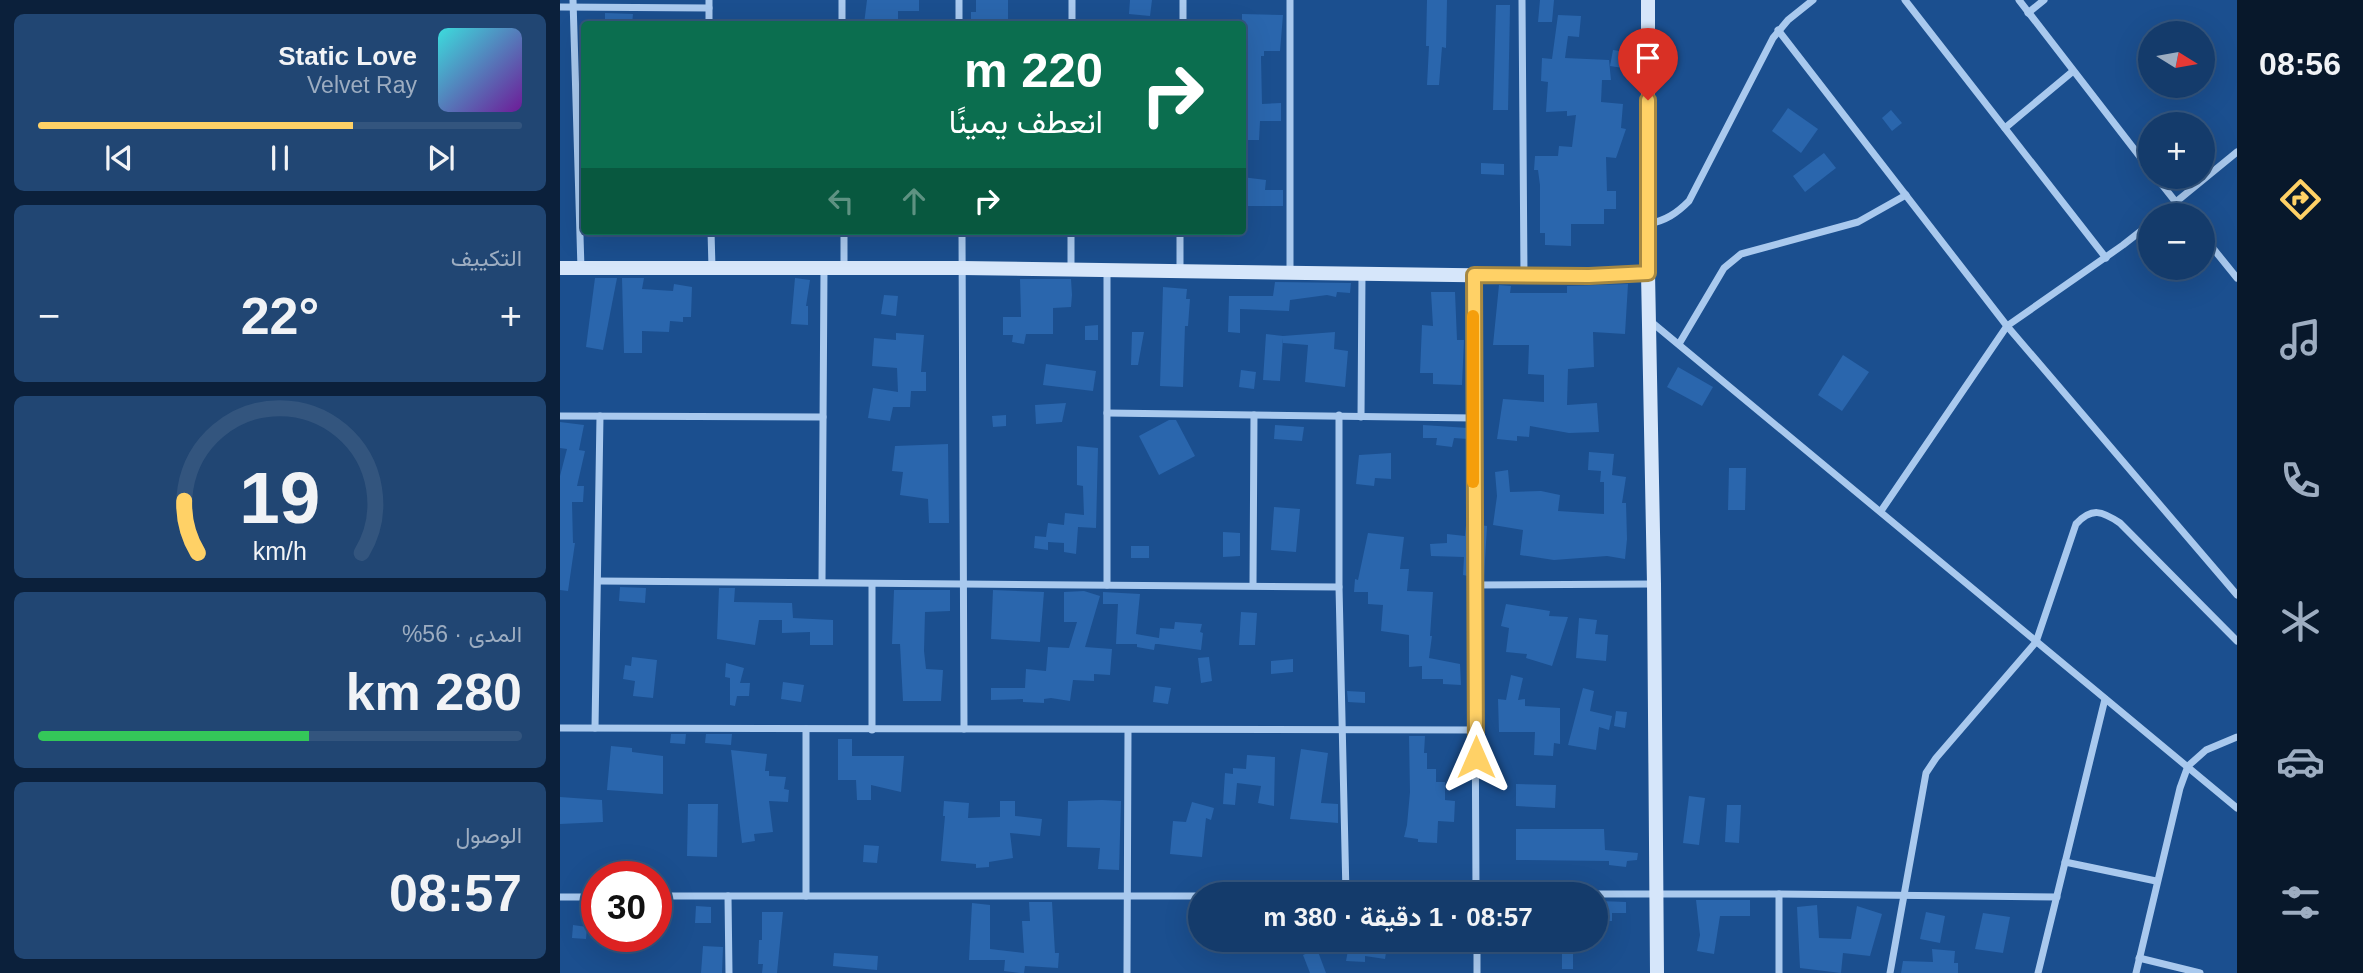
<!DOCTYPE html>
<html lang="ar">
<meta charset="utf-8">
<style>
:root{--surface:#143b6b;--page:#214673;--text:#f1f3f6;--muted:#9dadc1;--line:#33557e;--accent:#ffd166}
body{margin:0;font-family:Helvetica,Vazirmatn,sans-serif;background:var(--page);color:var(--text);direction:rtl;height:100vh;display:flex;flex-direction:column;font-size:26px;white-space:nowrap}
*{box-sizing:border-box;margin:0}
p{font-size:23px;color:var(--muted)}
.icon{flex:none;width:38px;height:38px;fill:none;stroke:currentColor;stroke-width:2;stroke-linecap:round;stroke-linejoin:round}
.map{position:relative;flex:1;overflow:hidden;direction:ltr}
.drawer{display:flex;flex-direction:column;gap:14px;padding:14px;background:#0b203b;width:560px}
.drawer>*{flex:none}
.top-card{position:absolute;left:21px;top:21px;width:665px;height:214px;border-radius:7px;box-shadow:0 7px 28px #0002,0 0 0 2px var(--line);direction:rtl;background:#0b6e4f;color:#fff;overflow:hidden}
.needle{width:46px;rotate:101deg}
.controls{position:absolute;left:1578px;top:21px;display:grid;gap:14px}
.controls a{display:grid;place-items:center;width:77px;height:77px;border-radius:50%;background:var(--surface);box-shadow:0 7px 28px #0002,0 0 0 2px var(--line);font-size:35px}
.speed{position:absolute;left:21px;top:861px;display:flex;gap:14px;font-size:35px;font-weight:700;text-align:center}
.speed>*{display:grid;place-content:center;width:91px;height:91px;border-radius:50%;background:var(--surface);box-shadow:0 7px 28px #0002,0 0 0 2px var(--line);line-height:1}
.speed .limit{border:10px solid #d22;background:#fff;color:#111}
.pin{position:absolute;display:grid;place-items:center;width:60px;height:60px;color:#fff;margin:-72px -30px;border-radius:50% 50% 50% 0;rotate:-45deg;box-shadow:0 0 7px #0007}
.pin .icon{rotate:45deg}
.me{position:absolute;width:77px;margin:-38px;rotate:0deg;stroke-linejoin:round;filter:drop-shadow(0 0 5px #0008)}
.turn{display:flex;align-items:center;gap:24px;height:147px;padding:0 28px;font-size:32px}
.turn .icon{width:91px;height:91px;stroke-width:2.5}
.turn b{display:block;font-size:49px;line-height:60px}
.lanes{display:flex;align-items:center;height:66px;padding:0 28px;background:#0003;justify-content:center;gap:35px;direction:ltr}
.lanes .off{opacity:.35}
.big{font-size:52px;font-weight:700;line-height:1.1}
.drawer .card{flex:1;display:flex;flex-direction:column;justify-content:center;gap:10px;min-width:0;padding:0 24px;border-radius:10px;background:var(--page)}
.drawer .dial{align-items:center;gap:0}
.dial svg{height:182px;overflow:visible;fill:none;stroke:var(--line);stroke-width:7;stroke-linecap:round;text-anchor:middle}
.dial text{fill:var(--text);stroke:none}
.song{display:flex;align-items:center;gap:21px}
.cover{width:84px;height:84px;border-radius:10px;background:linear-gradient(135deg,hsl(180 70% 55%),hsl(280 70% 35%))}
.played{height:7px;border-radius:4px;background:linear-gradient(90deg,var(--accent) 65%,var(--line) 65%)}
.keys{display:flex;justify-content:space-around;direction:ltr}
.heat{display:flex;justify-content:space-between;align-items:center;font-size:38px;direction:ltr}
.charge{height:10px;border-radius:5px;background:linear-gradient(90deg,#34c759 56%,var(--line) 0)}
.trip{position:absolute;left:628px;top:882px;width:420px;height:70px;border-radius:35px;background:var(--surface);box-shadow:0 7px 28px #0002,0 0 0 2px var(--line);font-weight:700;line-height:70px;text-align:center;direction:rtl}
main{display:flex;flex:1;min-height:0}
.menu{display:flex;flex-direction:column;width:126px;justify-content:space-around;align-items:center;background:#08182b;color:var(--muted)}
.menu .icon{width:49px;height:49px}
.menu .current{color:var(--accent)}
.menu b{font-size:32px;color:var(--text)}
.map>svg:first-child{display:block}
.building{fill:#2a66ad}
.lines{fill:none;stroke-linecap:round;stroke-linejoin:round}
.street{stroke:#a9c9ee;stroke-width:7}
.secondary{stroke:#d6e6fa;stroke-width:14}
.route-casing{stroke:#a68842;stroke-width:18}
.route{stroke:#ffd166;stroke-width:12}
.slow{stroke:#f59e0b;stroke-width:12}
</style>
<main>
<nav class="menu">
<b>08:56</b>
<svg class="icon current" aria-label="directions" viewBox="0 0 24 24"><path d="M12 3l9 9-9 9-9-9zM9 14v-3h6M13 9l2 2-2 2"/></svg>
<svg class="icon" aria-label="music" viewBox="0 0 24 24"><path d="M9 18V5l10-2v13"/><circle cx="6" cy="18" r="3"/><circle cx="16" cy="16" r="3"/></svg>
<svg class="icon" aria-label="phone" viewBox="0 0 24 24"><path d="M5 4h4l2 5-3 2q2 4 5 5l2-3 5 2v4C11 20 4 13 5 4z"/></svg>
<svg class="icon" aria-label="climate" viewBox="0 0 24 24"><path d="M12 3v18M4 7l16 10M4 17L20 7"/></svg>
<svg class="icon" aria-label="car" viewBox="0 0 24 24"><path d="M5 17H2v-5l4-1 3-4h7l3 4 3 1v5h-3M9 17h6M6 11h13"/><circle cx="7" cy="17" r="2"/><circle cx="17" cy="17" r="2"/></svg>
<svg class="icon" aria-label="filters" viewBox="0 0 24 24"><path d="M4 7h16M4 17h16"/><circle cx="9" cy="7" r="2"/><circle cx="15" cy="17" r="2"/></svg>
</nav>
<div class="map">
<svg width="1677" height="973" viewBox="0 0 1677 973">
<rect width="100%" height="100%" fill="#1b4f8f"/>
<g class="building">
<polygon points="307,0 359,0 359,11 338,11 338,24 304,24"/>
<polygon points="416,0 448,0 448,24 411,24 411,12 416,12"/>
<polygon points="570,0 592,0 590,16 569,14"/>
<polygon points="867,0 887,0 886,48 882,47 879,85 867,85 869,46 866,46"/>
<polygon points="980,0 994,0 992,22 978,22"/>
<polygon points="936,5 950,5 948,110 933,110"/>
<polygon points="45,13 73,14 72,24 45,24"/>
<polygon points="682,14 723,15 720,51 704,51 704,56 701,56 702,104 721,103 721,121 700,121 699,140 682,140 685,40 682,40"/>
<polygon points="998,15 1021,16 1019,37 1008,36 1005,58 1049,60 1051,80 1042,80 1041,102 1063,104 1061,128 1066,129 1056,158 1046,157 1047,191 1056,191 1056,209 1044,209 1044,224 1011,224 1011,246 985,245 985,233 980,233 980,185 978,170 974,170 975,156 998,156 999,146 1012,147 1016,115 1007,116 1007,111 986,112 988,82 981,81 982,58 992,59"/>
<polygon points="1053,50 1066,52 1063,68 1050,66"/>
<polygon points="1228,108 1258,129 1241,153 1212,131"/>
<polygon points="1331,110 1342,123 1332,131 1322,118"/>
<polygon points="1264,153 1276,168 1245,192 1233,176"/>
<polygon points="921,163 944,164 944,175 921,174"/>
<polygon points="682,177 706,180 705,190 723,190 723,206 682,206"/>
<polygon points="35,278 57,278 43,350 26,347"/>
<polygon points="62,278 84,278 82,289 113,291 114,284 132,287 131,317 123,317 123,322 110,321 109,332 82,331 82,353 64,353"/>
<polygon points="235,278 250,280 246,306 248,306 248,325 231,324"/>
<polygon points="460,279 511,279 512,295 511,307 493,308 493,334 466,334 464,344 452,342 453,335 443,335 443,317 461,317"/>
<polygon points="715,282 791,283 790,293 777,292 776,297 767,295 730,300 729,311 680,309 680,333 668,332 669,296 713,296"/>
<polygon points="1068,284 1065,334 1033,332 1034,367 1008,369 1007,405 1037,403 1039,432 1009,433 970,426 969,437 957,436 957,441 937,439 943,399 984,402 984,375 968,374 969,345 933,345 939,285 951,286 950,293 1007,293 1007,286"/>
<polygon points="603,287 627,289 626,299 630,299 628,326 625,326 623,387 600,386"/>
<polygon points="871,292 895,292 897,340 904,340 902,385 873,384 873,373 860,373 862,325 873,326"/>
<polygon points="324,295 338,296 336,316 321,314"/>
<polygon points="538,325 538,340 525,340 525,326"/>
<polygon points="572,332 584,332 578,365 571,365"/>
<polygon points="775,332 774,349 788,351 785,387 745,382 748,345 723,343 723,338 720,381 703,380 706,334 723,336"/>
<polygon points="336,333 364,335 361,372 366,372 366,391 351,391 350,407 333,407 330,421 308,418 313,388 338,392 337,368 312,366 314,338 336,340"/>
<polygon points="1283,355 1309,372 1282,411 1258,395"/>
<polygon points="486,364 536,371 533,391 483,385"/>
<polygon points="1118,367 1153,387 1142,406 1107,387"/>
<polygon points="681,370 696,372 694,389 679,387"/>
<polygon points="506,403 502,422 476,424 475,405"/>
<polygon points="446,415 446,426 433,427 432,416"/>
<polygon points="609,420 616,420 635,456 599,475 579,436"/>
<polygon points="0,422 24,425 19,450 25,451 17,486 24,486 23,502 12,502 13,543 15,543 8,591 0,590 0,476 7,449 0,448"/>
<polygon points="715,425 744,427 742,441 714,439"/>
<polygon points="863,425 908,428 908,439 894,438 892,447 876,445 877,438 863,438"/>
<polygon points="388,444 389,523 369,523 368,499 340,495 343,472 332,471 335,446"/>
<polygon points="517,446 538,448 536,528 518,527 516,554 504,552 504,543 488,542 488,550 474,548 475,536 486,537 488,523 504,525 505,513 524,515 523,486 517,485"/>
<polygon points="1029,452 1054,454 1052,475 1066,477 1062,503 1066,503 1067,539 1065,559 1047,556 994,560 960,555 963,530 933,525 937,496 935,472 948,470 950,492 981,491 1000,495 998,511 1044,514 1044,482 1040,482 1041,471 1028,470"/>
<polygon points="831,453 831,479 815,478 814,486 796,484 799,455"/>
<polygon points="1169,468 1186,468 1185,510 1168,510"/>
<polygon points="714,507 740,509 736,552 711,550"/>
<polygon points="906,525 908,525 908,576 903,575 904,557 871,556 870,544 887,543 887,534 905,536"/>
<polygon points="920,525 927,526 924,577 921,576"/>
<polygon points="663,532 680,533 680,556 663,557"/>
<polygon points="808,533 844,537 840,569 849,569 847,591 873,592 870,636 872,636 869,658 900,664 901,685 883,684 883,679 862,679 862,666 849,667 849,635 821,631 823,605 808,604 808,592 794,592 795,579 798,580"/>
<rect x="571" y="546" width="18" height="12"/>
<polygon points="60,587 86,588 85,603 59,601"/>
<polygon points="159,588 175,588 174,602 232,603 233,618 273,620 273,645 250,645 250,632 222,633 222,620 199,620 195,645 157,639"/>
<polygon points="334,590 390,590 390,611 365,612 364,651 366,669 383,670 381,701 343,701 340,644 332,644"/>
<polygon points="433,590 484,592 480,642 431,639"/>
<polygon points="524,591 540,596 525,647 552,649 550,675 534,674 534,681 513,680 510,701 491,698 484,699 484,703 463,702 463,699 431,700 431,688 465,688 466,669 486,671 488,647 509,648 517,622 504,622 504,592"/>
<polygon points="543,592 580,594 576,634 599,638 600,628 614,629 615,622 642,624 640,632 643,633 641,650 598,644 595,644 594,650 577,647 577,644 556,644 558,604 543,604"/>
<polygon points="946,604 990,611 989,616 1008,617 992,666 966,658 967,654 946,652 949,628 941,626"/>
<polygon points="681,612 697,613 695,645 679,645"/>
<polygon points="1019,618 1037,620 1035,634 1048,635 1046,661 1016,658"/>
<polygon points="72,657 97,660 93,698 73,696 75,681 63,679 65,665 71,666"/>
<polygon points="649,657 652,681 641,683 638,658"/>
<polygon points="733,659 733,672 711,674 711,661"/>
<polygon points="166,663 184,668 180,683 190,683 189,696 177,696 175,706 170,705 170,678 165,677"/>
<polygon points="951,675 963,678 958,700 965,699 965,706 1000,708 1000,744 994,743 993,756 974,755 975,732 939,732 938,699 946,700"/>
<polygon points="223,682 244,685 241,702 221,699"/>
<polygon points="595,686 611,688 608,704 593,702"/>
<polygon points="1023,688 1034,691 1030,711 1052,716 1049,730 1039,727 1036,750 1008,745"/>
<polygon points="787,691 805,692 805,703 788,702"/>
<polygon points="1056,711 1067,712 1065,728 1054,726"/>
<polygon points="111,734 126,734 125,744 110,743"/>
<polygon points="146,734 172,734 171,745 145,743"/>
<polygon points="849,736 865,736 864,753 867,753 867,769 876,769 876,782 885,782 885,800 895,801 894,822 878,821 877,843 858,842 858,839 844,837 847,825 850,792"/>
<polygon points="278,739 292,739 292,756 344,756 341,792 311,785 311,800 297,800 296,780 278,780"/>
<polygon points="51,746 72,748 72,752 103,756 103,794 47,790"/>
<polygon points="741,749 768,753 761,803 778,804 778,823 730,819"/>
<polygon points="171,750 207,754 205,771 209,771 209,776 226,777 224,789 229,790 228,802 209,801 213,832 194,834 195,841 182,843"/>
<polygon points="687,755 715,757 714,806 698,803 701,786 677,783 675,805 663,804 665,773 673,774 673,768 686,769"/>
<polygon points="956,784 996,785 995,808 956,806"/>
<polygon points="1129,796 1145,798 1139,845 1123,843"/>
<polygon points="0,797 42,800 43,822 0,824"/>
<polygon points="542,800 561,801 559,870 538,869 540,848 507,847 508,801"/>
<polygon points="384,801 409,803 408,818 440,817 440,801 455,801 455,816 482,819 480,836 450,833 453,858 429,862 429,867 416,868 416,864 381,861 385,816 383,816"/>
<polygon points="632,802 654,808 651,820 646,818 642,857 610,854 613,821 626,822"/>
<polygon points="128,804 158,804 157,857 127,856"/>
<polygon points="1167,805 1181,805 1179,843 1165,842"/>
<polygon points="956,829 1044,829 1045,850 1078,853 1077,860 1067,861 1066,867 1049,865 1049,861 956,860"/>
<polygon points="304,845 319,846 317,863 303,862"/>
<polygon points="1136,900 1190,900 1190,916 1160,916 1154,954 1137,951 1140,935"/>
<polygon points="1040,901 1066,902 1066,913 1052,913 1052,921 1036,921 1036,902"/>
<polygon points="469,902 492,902 495,953 499,953 498,968 465,966 464,973 460,973 444,971 445,960 409,960 412,903 430,905 430,949 464,953 462,921 470,921"/>
<polygon points="1257,905 1259,938 1291,939 1297,906 1322,914 1310,956 1283,953 1281,973 1240,968 1237,907"/>
<polygon points="136,906 151,907 151,923 135,923"/>
<polygon points="202,912 223,912 217,973 202,973 203,964 198,964 199,940 202,940"/>
<polygon points="1366,912 1385,916 1380,943 1360,939"/>
<polygon points="1423,913 1450,917 1443,953 1415,949"/>
<polygon points="13,925 27,927 26,939 12,938"/>
<polygon points="790,940 828,940 825,959 805,956 805,962 786,961"/>
<polygon points="143,946 163,947 162,973 141,973"/>
<polygon points="757,949 766,973 750,973 743,955"/>
<polygon points="1372,949 1395,951 1394,963 1398,963 1398,973 1341,973 1343,961 1373,962"/>
<polygon points="1013,952 1013,969 1002,969 1002,953"/>
<polygon points="274,953 318,956 317,970 273,966"/>
</g>
<g class="lines">
<g class="street">
<polyline points="13,0 21,269"/>
<polyline points="149,0 149,24"/>
<polyline points="282,0 282,24"/>
<polyline points="399,0 399,24"/>
<polyline points="962,0 964,276"/>
<polyline points="1345,0 1546,258"/>
<polyline points="1459,0 1591,171"/>
<polyline points="0,7 149,8"/>
<polyline points="1468,13 1484,0"/>
<polyline points="512,24 512,0"/>
<polyline points="623,24 623,0"/>
<polyline points="1218,30 1447,326 1677,595"/>
<polyline points="1445,128 1512,72"/>
<polyline points="1596,177 1626,215"/>
<polyline points="1600,215 1677,152"/>
<path d="M1089 224C1106 220 1116 214 1129 201L1213 38 1228 20 1253 0"/>
<polyline points="151,231 152,268"/>
<polyline points="284,231 284,268"/>
<polyline points="402,231 404,729"/>
<polyline points="1643,236 1677,278"/>
<polyline points="511,271 511,231"/>
<polyline points="620,271 620,231"/>
<polyline points="730,272 730,0"/>
<polyline points="913,276 916,894"/>
<polyline points="1089,320 1677,808"/>
<polyline points="1119,344 1164,268 1181,254 1298,222 1346,195"/>
<polyline points="547,413 913,418"/>
<polyline points="779,415 779,587 786,894"/>
<polyline points="0,416 263,417"/>
<polyline points="801,417 802,274"/>
<polyline points="1321,511 1447,326 1563,245 1591,223"/>
<polyline points="38,581 779,587"/>
<polyline points="262,582 264,269"/>
<polyline points="312,584 312,730"/>
<polyline points="547,585 547,271"/>
<polyline points="693,585 694,415"/>
<polyline points="915,585 1094,584"/>
<polyline points="0,728 916,730"/>
<polyline points="35,728 40,416"/>
<polyline points="246,729 246,896"/>
<polyline points="1505,862 1596,881"/>
<polyline points="822,894 1219,894 1497,897"/>
<polyline points="1219,894 1219,973"/>
<polyline points="96,896 640,896"/>
<polyline points="168,896 169,973"/>
<polyline points="0,897 37,897"/>
<polyline points="917,940 917,973"/>
<polyline points="1579,958 1640,973"/>
<polyline points="567,973 568,730"/>
<path d="M1330 973 1366 773 1376 758 1476 642 1516 524C1532 507 1542 511 1560 523L1677 641"/>
<polyline points="1478,973 1545,699"/>
<polyline points="1576,973 1620,788 1628,766 1646,750 1677,737"/>
</g>
<g class="secondary">
<polyline points="1088,0 1088,273 1094,584 1097,973"/>
<polyline points="0,268 402,268 1029,277 1088,273"/>
</g>
</g>
<g class="lines">
<g class="route-casing">
<polyline id="route" points="916,757 914,275 1029,276 1088,273 1088,100"/>
</g>
<use href="#route" class="route"/>
<polyline class="slow" points="913,316 913,482"/>
</g>
</svg>
<div class="controls">
<a><svg class="needle" viewBox="-14 -14 28 28"><path d="M0-13l5 13h-10z" fill="#e53935"/><path d="M0 13l5-13h-10z" fill="#9dadc1"/></svg></a>
<a>+</a>
<a>−</a>
</div>
<div class="speed"><div class="limit">30</div></div>
<div class="pin" style="left:1088px;top:100px;background:#d93025"><svg class="icon" aria-label="arrive" viewBox="0 0 24 24"><path d="M6 21V4h12l-3 4 3 4H6"/></svg></div>
<svg class="me" style="left:916px;top:757px" viewBox="-20 -20 40 40"><path d="M0-17L14 15 0 8-14 15z" fill="#ffd166" stroke="#fff" stroke-width="4"/></svg>
<div class="trip">08:57 · 1 دقيقة · 380 m</div>
<div class="top-card">
<div class="turn"><svg class="icon" aria-label="right" viewBox="0 0 24 24"><path d="M7 20v-9h11M14 6l5 5-5 5"/></svg><div><b>220 m</b>انعطف يمينًا</div></div>
<div class="lanes"><svg class="icon off" aria-label="left" viewBox="0 0 24 24"><path d="M17 20v-9H6M10 6l-5 5 5 5"/></svg><svg class="icon off" aria-label="ahead" viewBox="0 0 24 24"><path d="M12 20V5M6 11l6-6 6 6"/></svg><svg class="icon" aria-label="right" viewBox="0 0 24 24"><path d="M7 20v-9h11M14 6l5 5-5 5"/></svg></div>
</div>
</div>
<section class="drawer">
<div class="card">
<div class="song"><i class="cover"></i><div><b>Static Love</b><p>Velvet Ray</p></div></div>
<div class="played"></div>
<div class="keys"><svg class="icon" aria-label="previous" viewBox="0 0 24 24"><path d="M18 5L8 12l10 7zM5 5v14"/></svg><svg class="icon" aria-label="pause" viewBox="0 0 24 24"><path d="M8 5v14M16 5v14"/></svg><svg class="icon" aria-label="next" viewBox="0 0 24 24"><path d="M6 5l10 7-10 7zM19 5v14"/></svg></div>
</div>
<div class="card"><p>التكييف</p>
<div class="heat"><a>−</a><b class="big">22°</b><a>+</a></div>
</div>
<div class="card dial"><svg viewBox="0 0 100 80">
<path d="M14 69A42 42 0 1 1 86 69"/>
<path d="M14 69A42 42 0 0 1 8 46" stroke="#ffd166"/>
<text x="50" y="56" font-size="32" font-weight="700">19</text>
<text x="50" y="72" font-size="11">km/h</text>
</svg></div>
<div class="card"><p>المدى · 56%</p><b class="big">280 km</b><div class="charge"></div></div>
<div class="card"><p>الوصول</p><b class="big">08:57</b></div>
</section>
</main>
